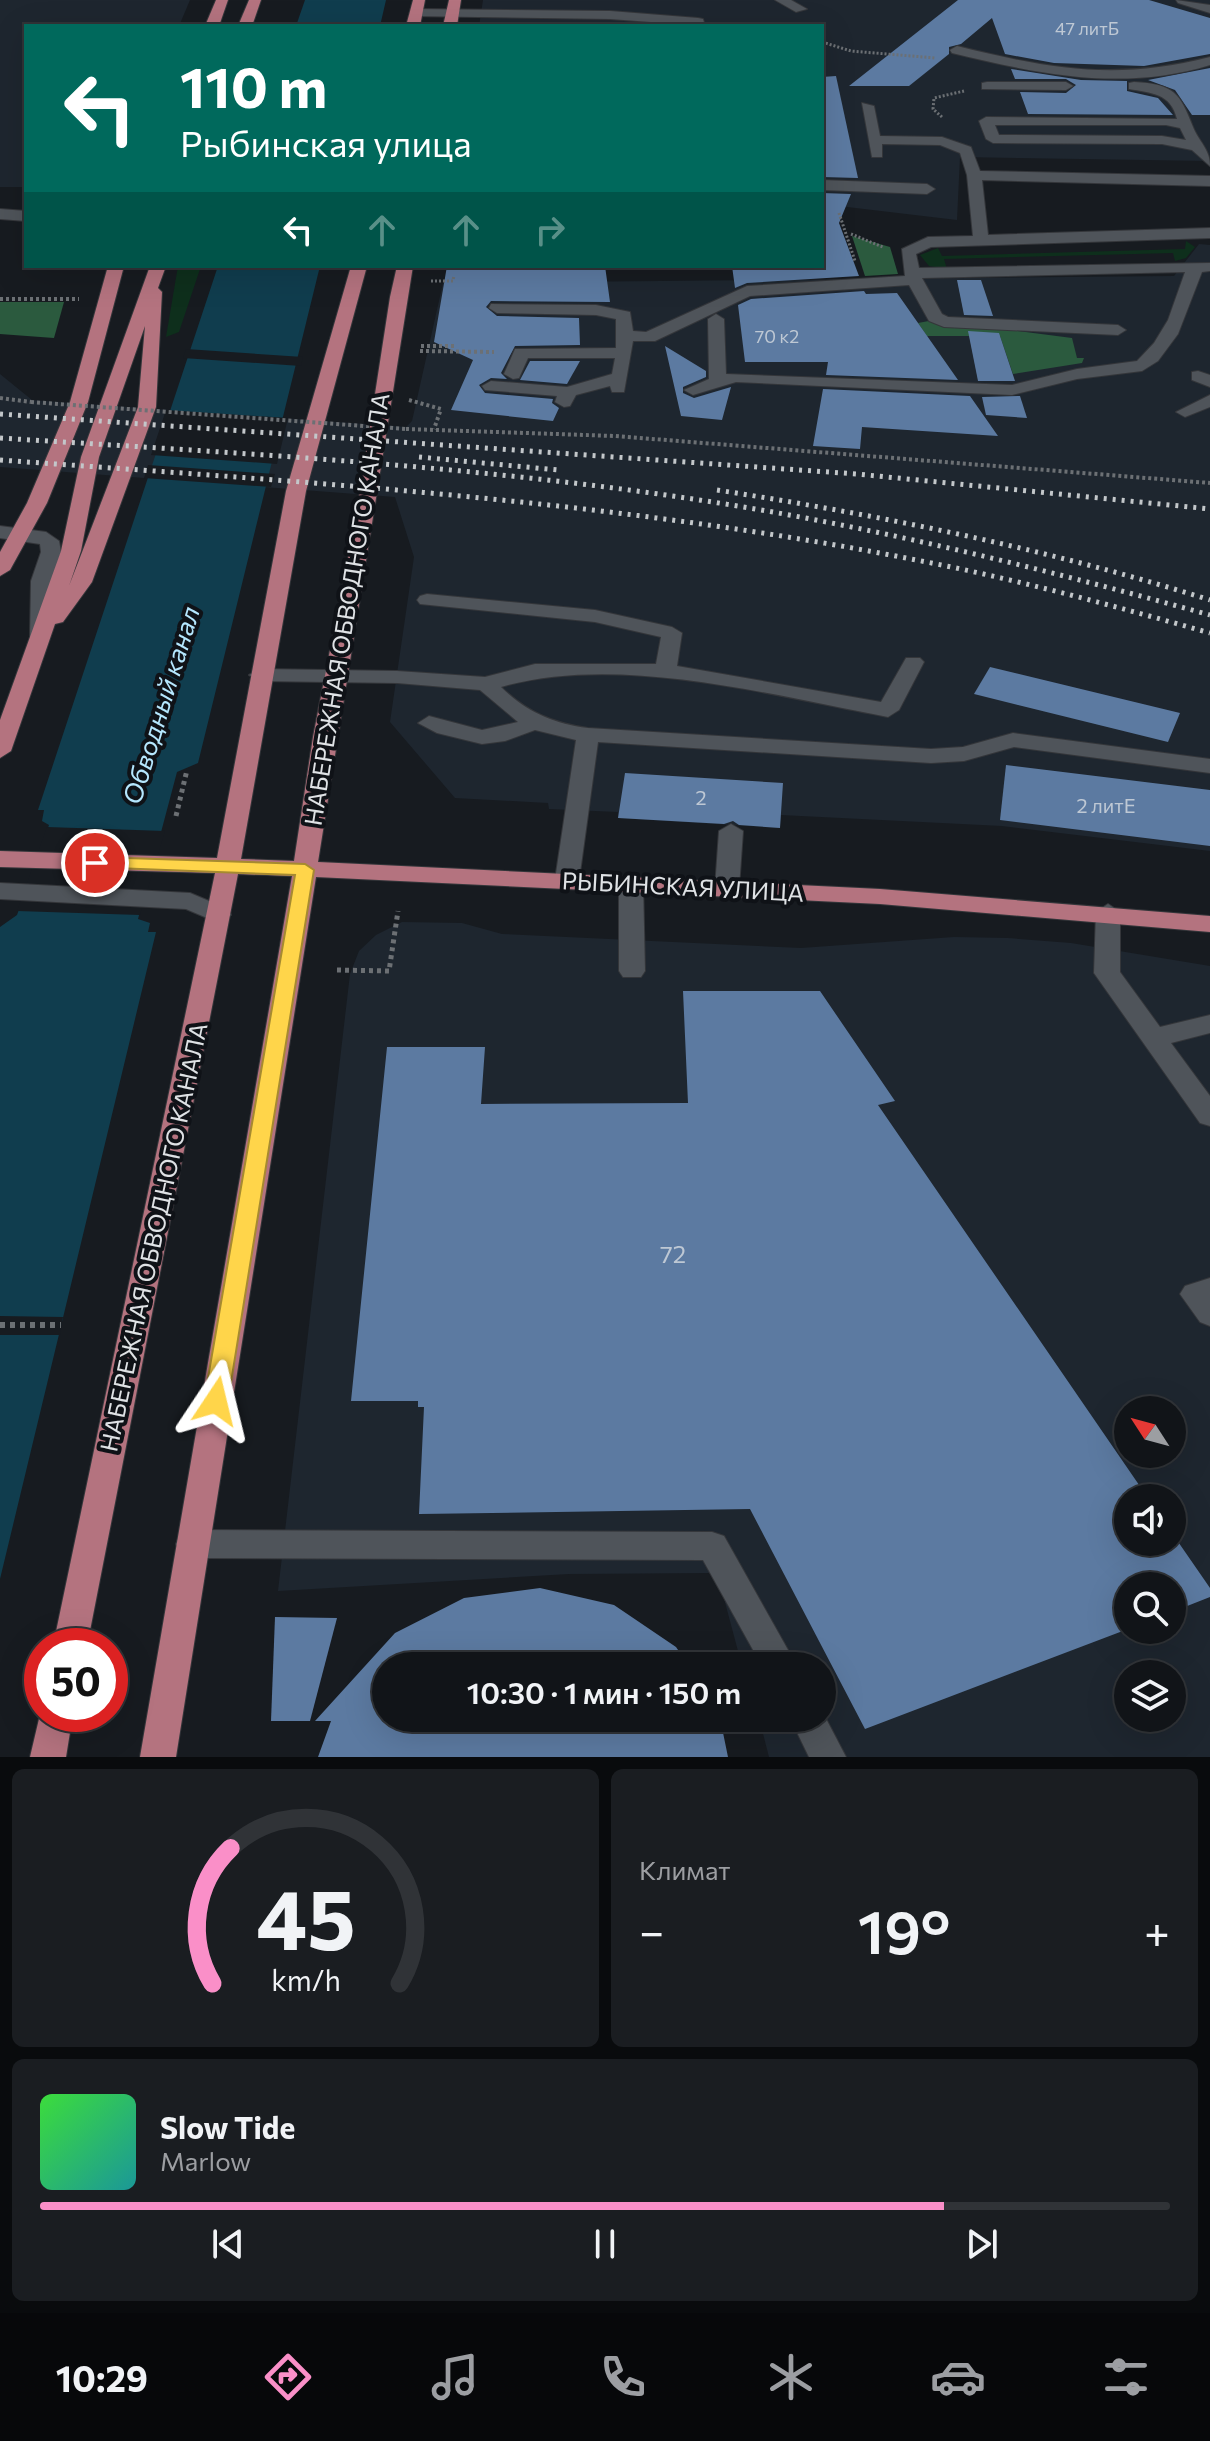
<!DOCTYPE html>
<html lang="ru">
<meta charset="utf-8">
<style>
:root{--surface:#111418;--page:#1a1d21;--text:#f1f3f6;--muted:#9c9ea2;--line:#303337;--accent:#fa8fc8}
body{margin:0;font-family:Commissioner,sans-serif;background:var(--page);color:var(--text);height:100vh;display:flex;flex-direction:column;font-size:30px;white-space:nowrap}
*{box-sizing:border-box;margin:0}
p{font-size:26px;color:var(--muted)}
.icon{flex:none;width:44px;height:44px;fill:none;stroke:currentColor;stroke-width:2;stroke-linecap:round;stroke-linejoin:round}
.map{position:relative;height:1757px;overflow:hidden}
.sheet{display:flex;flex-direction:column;gap:12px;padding:12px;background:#090b0d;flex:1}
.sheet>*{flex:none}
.banner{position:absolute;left:24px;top:24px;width:800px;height:244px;border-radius:0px;box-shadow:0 8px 32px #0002,0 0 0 2px var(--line);background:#00695c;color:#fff;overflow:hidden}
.needle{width:52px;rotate:306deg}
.fabs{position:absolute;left:1114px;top:1396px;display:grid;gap:16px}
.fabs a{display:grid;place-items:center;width:72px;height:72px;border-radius:50%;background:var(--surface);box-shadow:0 8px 32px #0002,0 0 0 2px var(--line);font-size:40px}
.speed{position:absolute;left:24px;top:1628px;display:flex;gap:16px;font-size:40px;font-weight:700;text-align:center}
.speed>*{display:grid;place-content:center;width:104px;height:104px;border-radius:50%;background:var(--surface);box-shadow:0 8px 32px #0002,0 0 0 2px var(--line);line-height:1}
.speed .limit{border:12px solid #d22;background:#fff;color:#111}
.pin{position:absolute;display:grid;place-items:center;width:68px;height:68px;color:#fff;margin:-34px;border:4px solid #fff;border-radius:50%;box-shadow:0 2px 8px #0007}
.me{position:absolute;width:88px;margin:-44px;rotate:10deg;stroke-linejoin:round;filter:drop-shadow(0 0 6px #0008)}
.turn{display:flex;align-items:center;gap:28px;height:168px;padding:0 24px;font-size:36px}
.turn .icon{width:104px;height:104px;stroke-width:2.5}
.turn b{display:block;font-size:56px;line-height:68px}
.lanes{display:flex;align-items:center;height:76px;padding:0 24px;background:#0003;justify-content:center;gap:40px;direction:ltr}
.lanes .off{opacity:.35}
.big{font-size:60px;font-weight:600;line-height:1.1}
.sheet .widget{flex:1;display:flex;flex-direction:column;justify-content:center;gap:12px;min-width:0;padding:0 28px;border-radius:12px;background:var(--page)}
.sheet .dial{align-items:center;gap:0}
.dial svg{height:208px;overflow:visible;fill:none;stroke:var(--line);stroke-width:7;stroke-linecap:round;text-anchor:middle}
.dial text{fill:var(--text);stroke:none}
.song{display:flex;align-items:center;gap:24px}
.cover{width:96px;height:96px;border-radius:12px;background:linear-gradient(135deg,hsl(120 70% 55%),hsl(180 70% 35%))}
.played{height:8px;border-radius:4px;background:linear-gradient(90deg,var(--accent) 80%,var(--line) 80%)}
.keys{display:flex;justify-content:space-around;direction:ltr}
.heat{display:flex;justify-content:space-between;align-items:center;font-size:44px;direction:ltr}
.sheet .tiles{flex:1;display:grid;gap:12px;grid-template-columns:1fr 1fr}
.widget:last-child{grid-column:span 2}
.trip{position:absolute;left:372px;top:1652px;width:464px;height:80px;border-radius:40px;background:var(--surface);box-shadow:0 8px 32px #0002,0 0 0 2px var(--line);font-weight:600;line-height:80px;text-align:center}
.menu{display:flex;height:128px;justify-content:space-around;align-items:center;background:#07080a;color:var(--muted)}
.menu .icon{width:56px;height:56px}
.menu .selected{color:var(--accent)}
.menu b{font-size:36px;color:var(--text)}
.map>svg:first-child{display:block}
.built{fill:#1e262f;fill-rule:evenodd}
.green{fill:#0e2f1c}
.forest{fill:#2b5a3e}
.water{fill:#103d4e}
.pier{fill:#171b20}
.building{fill:#5c7aa1}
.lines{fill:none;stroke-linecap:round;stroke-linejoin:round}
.minor-casing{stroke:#34363a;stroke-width:2}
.major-casing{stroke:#34363a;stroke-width:2}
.path-far3{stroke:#6c7074;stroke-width:3;stroke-dasharray:2 2;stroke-linecap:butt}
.path-far2{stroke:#6c7074;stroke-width:4;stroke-dasharray:3 3;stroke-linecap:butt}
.path-far1{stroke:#6c7074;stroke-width:5;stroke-dasharray:4 4;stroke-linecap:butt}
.path{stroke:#6c7074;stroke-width:6;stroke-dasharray:5 5;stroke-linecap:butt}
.minor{fill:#4f545a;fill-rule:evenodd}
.major{fill:#b4737f;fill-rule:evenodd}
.rail{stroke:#c3c7ca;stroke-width:5;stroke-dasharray:3 6;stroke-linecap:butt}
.path-bridge{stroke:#6c7074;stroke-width:4;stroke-dasharray:3 3;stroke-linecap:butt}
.route{fill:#ffd54a;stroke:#a68a30;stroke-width:2}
.labels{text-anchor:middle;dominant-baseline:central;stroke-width:8;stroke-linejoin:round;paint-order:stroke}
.far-number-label{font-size:18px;fill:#bec8d4}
.number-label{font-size:20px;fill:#bec8d4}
.street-label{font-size:24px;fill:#dfe2e5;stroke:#0f1217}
.near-number-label{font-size:24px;fill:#bec8d4}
.water-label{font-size:26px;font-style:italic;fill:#b5e7fe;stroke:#0f1217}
</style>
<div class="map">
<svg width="1210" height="1757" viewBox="0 0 1210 1757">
<rect width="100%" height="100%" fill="#171b20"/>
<g class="built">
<polygon points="0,0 190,0 179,26 26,26 26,187 0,187"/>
<polygon points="483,0 1210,0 1210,161 960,157 957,220 822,204 822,26 479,26"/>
<polygon points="1199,244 1210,245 1210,851 1002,826 781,815 780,828 618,818 618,812 549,809 548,803 455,798 390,722 414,557 395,497 0,467 0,374 32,400 406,427 412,421 443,283 1174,276"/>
<path d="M402 922 462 923 502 934 801 948 954 937 1008 938 1071 943 1210 966V1757H769L759 1718H822V1666H742L722 1591 710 1573 569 1574 278 1591 350 974 359 951 376 935ZM1128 1410H1172V1454H1128ZM1128 1498H1172V1542H1128ZM1128 1586H1172V1630H1128ZM1128 1674H1172V1718H1128Z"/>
</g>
<g class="green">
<polygon points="1186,241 1195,247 1186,258 1175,261 1173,253 944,259 947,269 929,266 920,255 938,248 942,256 1185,249"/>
<polygon points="178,266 201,266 179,332 166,337"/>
</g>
<g class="forest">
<polygon points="852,236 890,247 898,274 865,276"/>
<polygon points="0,302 64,302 54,338 0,334"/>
<polygon points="934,320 1072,338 1077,358 1084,358 1082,363 1013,374 1000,336 927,336 918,323"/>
</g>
<g class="water">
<polygon points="305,0 386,0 380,26 296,26"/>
<polygon points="218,266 320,266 198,763 177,772 138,919 150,923 148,932 156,932 0,1579 0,927 17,915 49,825 42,821 44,810 38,810"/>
</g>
<g class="pier">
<polygon points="186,349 303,357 301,366 183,358"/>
<polygon points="166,410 288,418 277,464 151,455"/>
<polygon points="148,465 275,474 271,487 144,478"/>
<polygon points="47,827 165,831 140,915 17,911"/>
<polygon points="0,1316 63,1317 60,1335 0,1335"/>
</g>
<g class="building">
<polygon points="958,0 1149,0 1210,18 1210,54 1144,66 1054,63 1005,54 992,18 961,44 949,47 949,54 909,86 849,86"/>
<polygon points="1210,68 1210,115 1192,115 1175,90 1148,80"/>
<polygon points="1011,69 1081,80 1127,81 1127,91 1158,98 1173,115 1028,114 1020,92 1066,93 1076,85 1066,79 1015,79"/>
<polygon points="836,76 858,178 822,177 822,77"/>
<polygon points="822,193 851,194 839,223 859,276 747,283 735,288 732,266 822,266"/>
<polygon points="447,266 605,266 610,302 491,301 486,307 497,316 579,318 580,345 515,346 501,373 507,379 491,378 479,385 485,393 553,399 552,403 559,408 553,421 451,410 473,360 434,342"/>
<polygon points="957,280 981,280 993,316 964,315"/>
<polygon points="864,291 866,294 897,293 958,380 826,375 828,362 745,362 738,305 751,299"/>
<polygon points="968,331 999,333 1015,381 978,381"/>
<polygon points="665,346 706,371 706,377 683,387 683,393 694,398 731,387 722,420 681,416"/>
<polygon points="530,361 580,361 567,384 520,380"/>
<polygon points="823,389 970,396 998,436 862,427 860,449 813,446"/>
<polygon points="1020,396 1027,418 986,415 982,397"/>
<polygon points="990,667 1180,713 1168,742 974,694"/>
<polygon points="1006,765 1210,790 1210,846 1000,820"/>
<polygon points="625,773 783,783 780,828 739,825 733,821 724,824 618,818"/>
<polygon points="683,991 820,991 895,1101 878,1105 1148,1498 1128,1498 1128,1542 1172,1542 1172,1533 1210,1588 1210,1597 1172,1612 1172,1586 1128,1586 1128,1629 865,1729 750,1509 419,1514 424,1407 418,1407 418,1401 351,1401 387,1047 485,1047 481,1104 688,1103"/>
<polygon points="540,1588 614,1605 676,1647 689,1666 386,1666 386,1718 720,1718 728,1757 318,1757 331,1721 315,1721 395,1633 464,1598"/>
<polygon points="275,1617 337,1618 310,1721 271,1721"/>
</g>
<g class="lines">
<g class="minor-casing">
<g id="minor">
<polygon points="775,0 791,0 807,9 796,12"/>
<polygon points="1176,0 1210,5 1210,13 1178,3"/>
<polygon points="416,9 610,11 698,18 703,19 705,26 610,19 411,16 410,13"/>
<path d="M957 46C1050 69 1116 81 1210 57V65C1123 92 1039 74 952 53L950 50Z"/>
<polygon points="987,82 1066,82 1073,86 1066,90 982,89 982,83"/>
<path d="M1134 82C1174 84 1180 93 1193 127 1199 142 1210 149 1210 166L1192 150 1162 144 993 143 986 139 979 121 986 117 1177 119C1171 93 1151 93 1129 89V83ZM995 125H1166L1180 128 1186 140 1162 136 999 135Z"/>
<polygon points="862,103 874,106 880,136 942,137 971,147 980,171 1210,176 1210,186 982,180 988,235 1210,228 1210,238 931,247 916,254 919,268 1210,263 1210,271 1202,272 1178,334 1158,361 1142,371 1077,379 1012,395 736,382 693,395 684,390 709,379 708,319 716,314 724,319 726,374 1012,385 1077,369 1137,361 1154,343 1168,320 1185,272 922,278 942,314 948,317 1118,325 1126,330 1118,335 944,327 929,321 909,285 750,296 655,341 633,341 624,392 612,392 610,386 576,395 570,406 564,407 555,402 557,396 485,390 482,386 491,381 567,387 612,374 615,358 528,358 519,378 513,379 504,374 515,349 616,348 616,319 596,315 497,313 489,308 491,304 596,305 630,312 633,331 646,332 747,286 905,276 902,249 928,237 973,236 967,175 960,153 940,145 882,144 882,157 872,157"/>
<polygon points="822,180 927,184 935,189 927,194 822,190"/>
<polygon points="0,209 26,211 26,221 0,219"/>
<polygon points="1198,371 1210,375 1210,387 1192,380 1192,372"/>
<polygon points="1210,395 1210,407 1185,417 1176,412"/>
<polygon points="0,526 46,532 59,541 61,552 51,581 47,642 33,642 30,638 31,581 41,552 40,544 0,538"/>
<path d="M427 594 595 610 672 627 682 633 677 666 881 702 906 658H920L924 662 899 710 888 717C769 695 618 653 501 687 527 712 552 723 588 728L931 749 963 747 1013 733 1210 759V773L1014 747 964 761 931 763 598 742 579 880 567 888 555 880 576 740 535 730 505 741 482 744 437 733 418 723 429 716 482 730 518 722 480 690 397 683 260 681 249 675 260 669 397 671 485 677 535 664H656L661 637 595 622 420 604 417 600 420 596Z"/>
<polygon points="731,824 743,831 739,888 727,896 715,888 719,831"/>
<polygon points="631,875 643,883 645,971 641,977 623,977 619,971 619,883"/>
<polygon points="0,883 190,893 228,909 231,915 219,923 186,909 0,899"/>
<polygon points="1108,904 1120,912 1120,972 1160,1027 1210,1015 1210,1033 1171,1043 1210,1096 1210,1126 1200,1123 1094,973 1096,912"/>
<polygon points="1210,1278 1210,1326 1200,1322 1180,1294 1185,1286"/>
<polygon points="192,1530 712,1532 724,1536 797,1666 762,1666 703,1560 192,1558 180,1554 176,1544 180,1534"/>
<polygon points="822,1711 846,1757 809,1757 790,1718 822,1718"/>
</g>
</g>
<g class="major-casing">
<g id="major">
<polygon points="216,0 228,0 219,26 205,26"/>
<polygon points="249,0 261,0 252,26 238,26"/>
<polygon points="413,0 425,0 420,26 406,26"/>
<polygon points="449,0 461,0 457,26 443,26"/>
<polygon points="108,266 124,266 88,402 47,503 10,570 0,576 0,552 27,503 70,402"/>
<path d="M150 266H166L158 288 162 292 156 407 92 582 63 622 55 624 11 751 0 758V720L61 551 81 457ZM145 326 138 407 69 586 81 551 99 457Z"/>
<polygon points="351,266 367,266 306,491 241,859 294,861 313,737 356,517 390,297 397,266 413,266 318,862 880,889 1210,916 1210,932 880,904 316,877 176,1757 140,1757 292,876 238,874 87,1646 53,1646 215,873 0,867 0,851 217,858 286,491"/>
<polygon points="42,1706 42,1714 73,1714 66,1757 30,1757"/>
</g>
</g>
<g class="path-far3">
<polyline points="822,42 851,51 935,58"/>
<polyline points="942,117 933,109 934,98 964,91"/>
<polyline points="839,213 855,261"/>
<polyline points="851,234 883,247"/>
<polyline points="431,281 453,281 454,275"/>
</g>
<g class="path-far2">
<polyline points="0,299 79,299"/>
<polyline points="421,346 455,346"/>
<polyline points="420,351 494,352"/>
<polyline points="0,398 31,402"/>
<polyline points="409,400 441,409 434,429"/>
<polyline points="406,429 615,436 1210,483"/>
</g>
<g class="path-far1">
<polyline points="176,816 187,770"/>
<polyline points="337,970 389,971 398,911"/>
</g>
<polyline class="path" points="0,1325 61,1325"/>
<use href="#minor" class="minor"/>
<use href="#major" class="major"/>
<g class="rail">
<polyline points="0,414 857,474 1210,509"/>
<path d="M0 438C236 453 472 465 706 501 876 527 1044 569 1210 615"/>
<polyline points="419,457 558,470"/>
<path d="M0 460C305 482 611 500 911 559 1012 578 1111 605 1210 633"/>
<path d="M717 490C884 516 1048 549 1210 600"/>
</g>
<polyline class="path-bridge" points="31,402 406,429"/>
</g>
<polygon class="route" points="95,857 305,864 314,870 228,1401 224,1408 216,1410 208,1408 204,1401 295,875 89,867 86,863"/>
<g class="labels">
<g class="far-number-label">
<text x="1087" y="28">47 литБ</text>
<text x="777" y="336">70 к2</text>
</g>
<g class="number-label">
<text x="701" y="797">2</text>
<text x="1106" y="805">2 литЕ</text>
</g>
<g class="street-label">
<text transform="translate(346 609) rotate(-81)">НАБЕРЕЖНАЯ ОБВОДНОГО КАНАЛА</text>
<text transform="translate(683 886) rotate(3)">РЫБИНСКАЯ УЛИЦА</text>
<text transform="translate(153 1237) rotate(-78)">НАБЕРЕЖНАЯ ОБВОДНОГО КАНАЛА</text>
</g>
<g class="near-number-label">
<text x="673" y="1253">72</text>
</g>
<g class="water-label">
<text transform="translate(160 705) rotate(-73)">Обводный канал</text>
</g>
</g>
</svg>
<div class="fabs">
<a><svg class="needle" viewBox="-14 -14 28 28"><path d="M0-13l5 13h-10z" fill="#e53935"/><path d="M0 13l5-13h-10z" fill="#9c9ea2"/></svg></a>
<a><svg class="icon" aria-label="sound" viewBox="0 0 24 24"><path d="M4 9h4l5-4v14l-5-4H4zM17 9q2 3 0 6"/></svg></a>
<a><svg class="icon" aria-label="search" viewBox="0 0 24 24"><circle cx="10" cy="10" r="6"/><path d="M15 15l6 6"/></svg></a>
<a><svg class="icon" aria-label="layers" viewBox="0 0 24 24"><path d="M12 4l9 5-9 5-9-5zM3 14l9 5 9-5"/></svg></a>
</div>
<div class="speed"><div class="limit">50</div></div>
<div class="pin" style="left:95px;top:863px;background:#d93025"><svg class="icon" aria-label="arrive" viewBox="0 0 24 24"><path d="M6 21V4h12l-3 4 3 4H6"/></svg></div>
<svg class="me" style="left:216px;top:1401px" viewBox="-20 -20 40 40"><path d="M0-17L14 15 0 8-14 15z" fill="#ffd54a" stroke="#fff" stroke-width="4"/></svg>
<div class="trip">10:30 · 1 мин · 150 m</div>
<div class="banner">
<div class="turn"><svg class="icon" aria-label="left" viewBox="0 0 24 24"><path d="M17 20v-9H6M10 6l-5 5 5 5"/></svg><div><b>110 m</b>Рыбинская улица</div></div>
<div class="lanes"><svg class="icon" aria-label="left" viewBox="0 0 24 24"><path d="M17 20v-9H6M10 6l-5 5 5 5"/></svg><svg class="icon off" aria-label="ahead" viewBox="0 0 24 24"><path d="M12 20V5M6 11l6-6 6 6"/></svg><svg class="icon off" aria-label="ahead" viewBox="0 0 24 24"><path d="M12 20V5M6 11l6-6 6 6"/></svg><svg class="icon off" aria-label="right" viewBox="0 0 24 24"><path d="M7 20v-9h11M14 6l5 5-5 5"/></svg></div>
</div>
</div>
<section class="sheet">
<div class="tiles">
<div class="widget dial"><svg viewBox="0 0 100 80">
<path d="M14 69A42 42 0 1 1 86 69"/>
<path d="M14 69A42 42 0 0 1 21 17" stroke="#fa8fc8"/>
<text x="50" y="56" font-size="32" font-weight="700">45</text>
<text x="50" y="72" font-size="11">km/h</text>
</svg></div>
<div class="widget"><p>Климат</p>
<div class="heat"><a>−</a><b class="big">19°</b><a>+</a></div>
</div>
<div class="widget">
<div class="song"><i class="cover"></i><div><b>Slow Tide</b><p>Marlow</p></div></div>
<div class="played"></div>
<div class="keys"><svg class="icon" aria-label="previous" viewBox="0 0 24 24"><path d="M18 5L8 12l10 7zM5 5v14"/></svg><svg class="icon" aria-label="pause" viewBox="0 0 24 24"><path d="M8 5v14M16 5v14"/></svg><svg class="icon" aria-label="next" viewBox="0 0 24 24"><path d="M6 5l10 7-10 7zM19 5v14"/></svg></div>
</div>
</div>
</section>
<nav class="menu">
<b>10:29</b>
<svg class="icon selected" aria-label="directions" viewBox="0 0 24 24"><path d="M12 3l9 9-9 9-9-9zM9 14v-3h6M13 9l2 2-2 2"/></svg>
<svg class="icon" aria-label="music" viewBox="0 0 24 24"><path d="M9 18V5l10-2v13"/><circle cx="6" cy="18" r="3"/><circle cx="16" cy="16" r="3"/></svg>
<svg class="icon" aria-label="phone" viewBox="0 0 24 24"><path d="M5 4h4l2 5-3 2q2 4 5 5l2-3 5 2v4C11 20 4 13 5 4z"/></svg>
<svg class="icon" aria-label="climate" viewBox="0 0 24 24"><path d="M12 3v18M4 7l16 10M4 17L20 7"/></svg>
<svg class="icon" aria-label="car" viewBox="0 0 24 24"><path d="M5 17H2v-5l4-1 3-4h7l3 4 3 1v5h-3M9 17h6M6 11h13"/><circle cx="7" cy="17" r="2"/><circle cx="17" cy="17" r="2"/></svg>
<svg class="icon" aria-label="filters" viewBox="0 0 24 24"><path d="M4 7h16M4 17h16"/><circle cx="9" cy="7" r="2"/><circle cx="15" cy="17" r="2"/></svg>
</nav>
